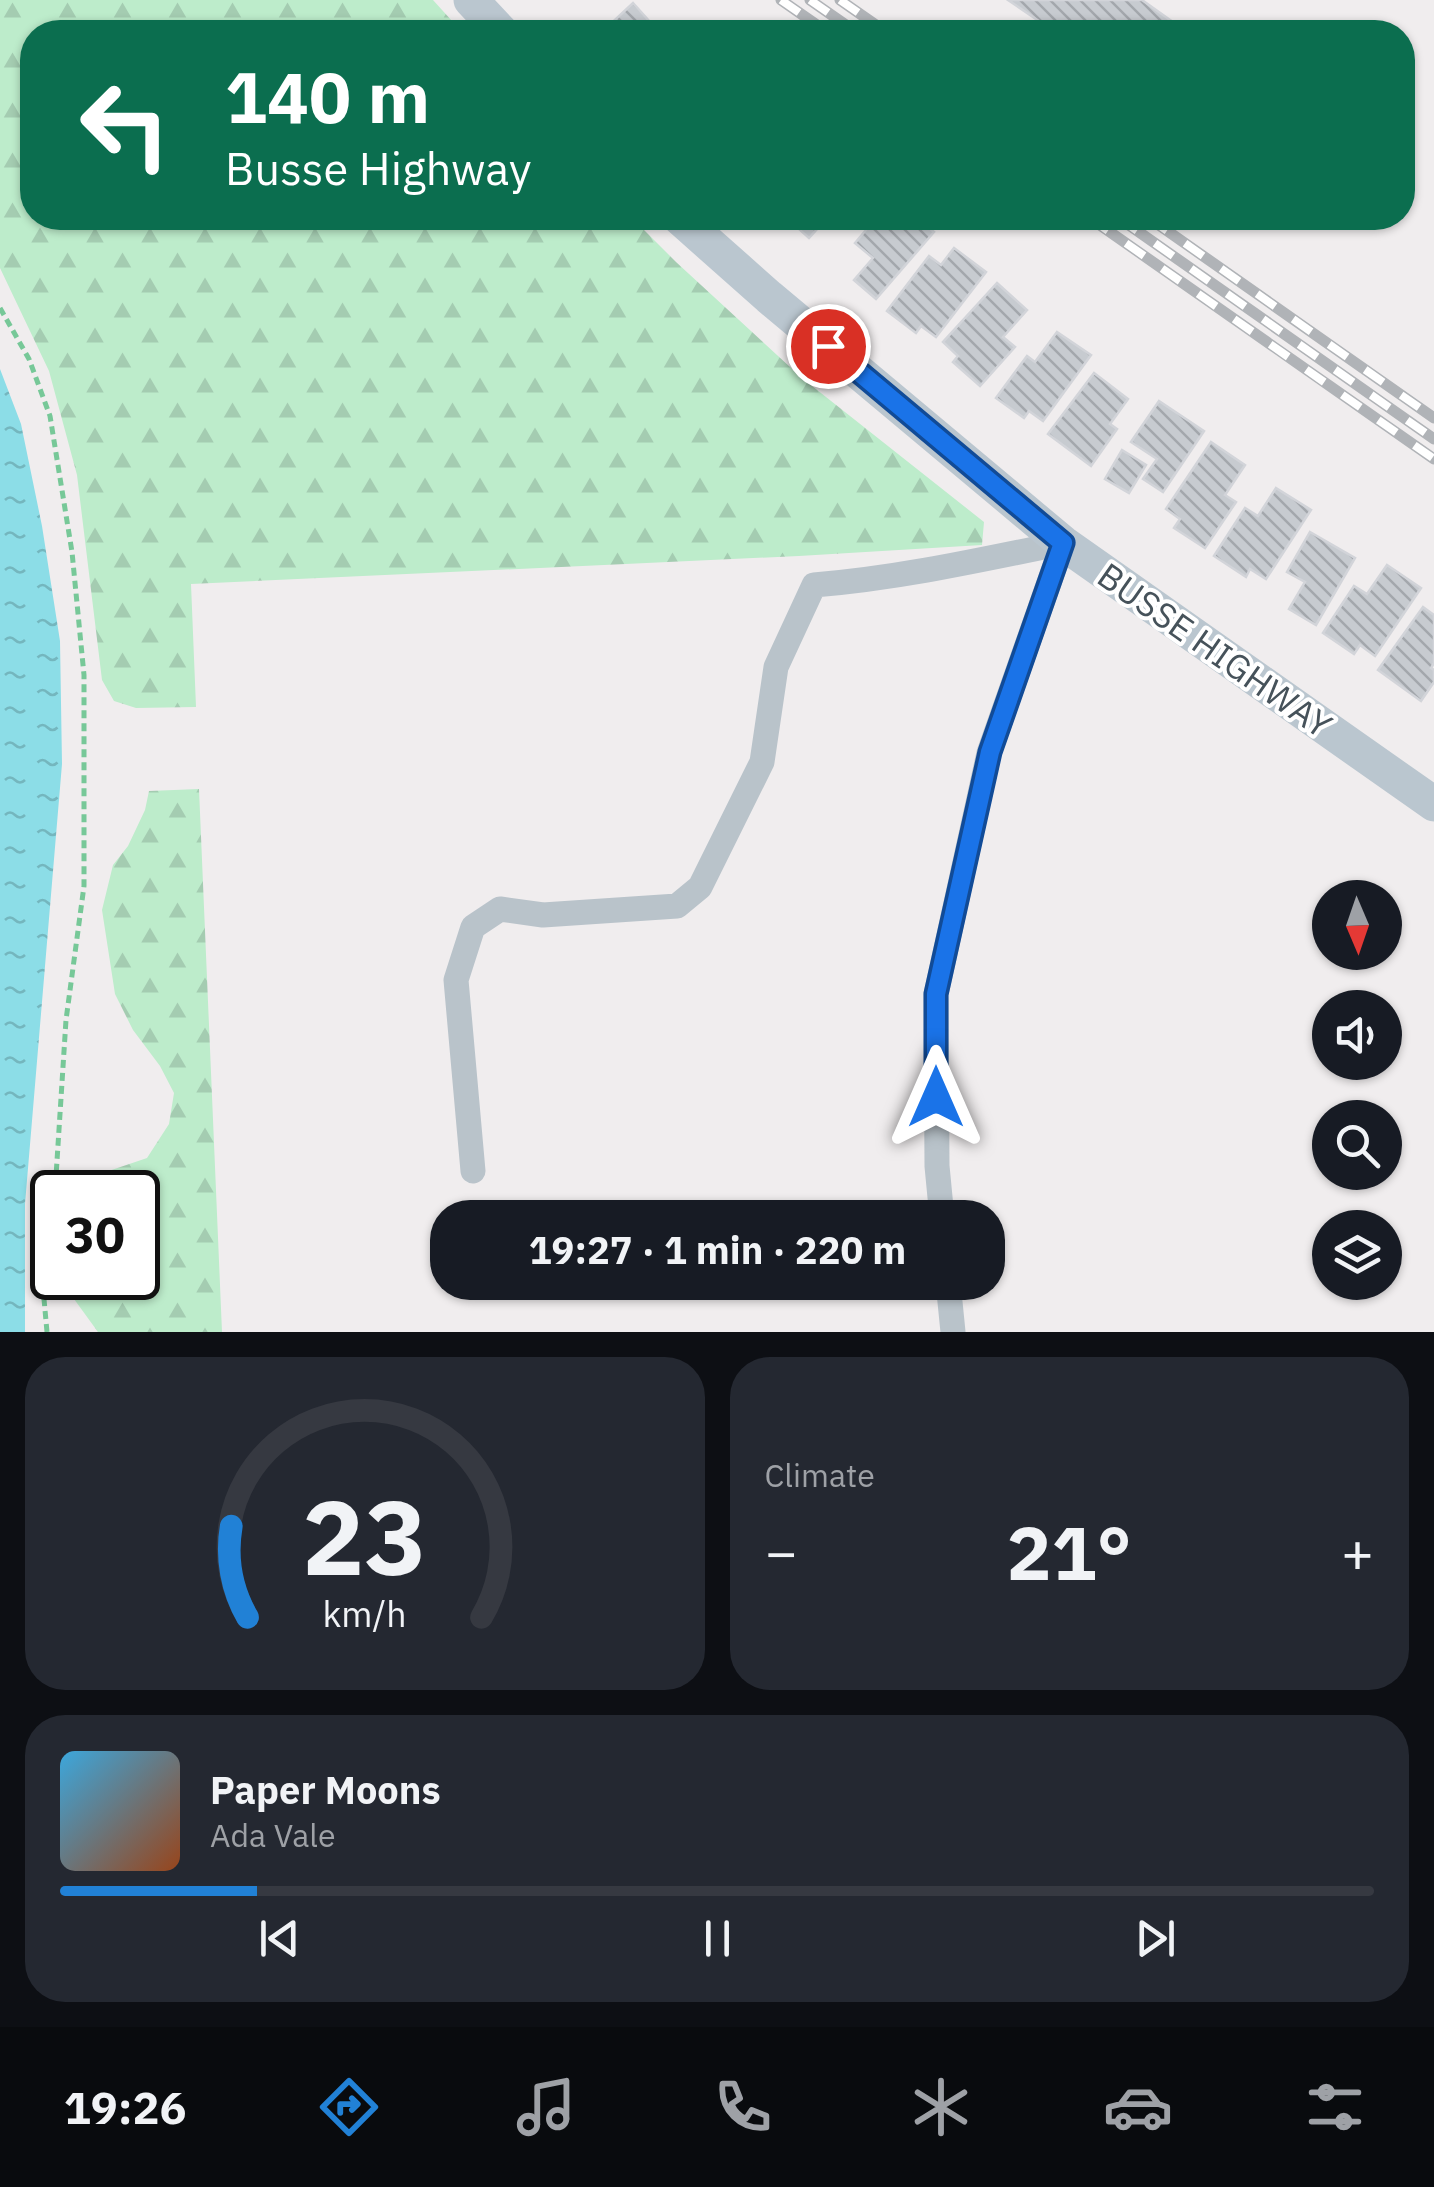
<!DOCTYPE html>
<meta charset="utf-8">
<style>
:root{--surface:#171b24;--page:#242831;--text:#f1f3f6;--muted:#9ea1a6;--line:#363941;--accent:#2181d6}
body{margin:0;font-family:"IBM Plex Sans",sans-serif;background:var(--page);color:var(--text);height:100vh;display:flex;flex-direction:column;font-size:38px;white-space:nowrap}
*{box-sizing:border-box;margin:0}
p{font-size:32px;color:var(--muted)}
.icon{flex:none;width:55px;height:55px;fill:none;stroke:currentColor;stroke-width:2;stroke-linecap:round;stroke-linejoin:round}
.map{position:relative;height:1332px;overflow:hidden}
.sheet{display:flex;flex-direction:column;gap:25px;padding:25px;background:#0d0f14;flex:1}
.sheet>*{flex:none}
.top-card{position:absolute;left:20px;top:20px;width:1395px;height:210px;border-radius:40px;box-shadow:0 2px 8px #0004;background:#0b6e4f;color:#fff;overflow:hidden}
.needle{width:65px;rotate:178deg}
.buttons{position:absolute;left:1312px;top:880px;display:grid;gap:20px}
.buttons a{display:grid;place-items:center;width:90px;height:90px;border-radius:50%;background:var(--surface);box-shadow:0 2px 8px #0004;font-size:50px}
.speed{position:absolute;left:30px;top:1170px;display:flex;gap:20px;font-size:50px;font-weight:700;text-align:center}
.speed>*{display:grid;place-content:center;width:130px;height:130px;border-radius:50%;background:var(--surface);box-shadow:0 2px 8px #0004;line-height:1}
.speed .limit{border:5px solid #111;border-radius:15px;background:#fff;color:#111}
.pin{position:absolute;display:grid;place-items:center;width:85px;height:85px;color:#fff;margin:-42px;border:5px solid #fff;border-radius:50%;box-shadow:0 2px 10px #0007}
.me{position:absolute;width:110px;margin:-55px;rotate:0deg;stroke-linejoin:round;filter:drop-shadow(0 0 8px #0008)}
.turn{display:flex;align-items:center;gap:35px;height:210px;padding:0 40px;font-size:45px}
.turn .icon{width:130px;height:130px;stroke-width:2.5}
.turn b{display:block;font-size:70px;line-height:85px}
.big{font-size:75px;font-weight:800;line-height:1.1}
.sheet .tile{flex:1;display:flex;flex-direction:column;justify-content:center;gap:15px;min-width:0;padding:0 35px;border-radius:40px;background:var(--page)}
.sheet .dial{align-items:center;gap:0}
.dial svg{height:260px;overflow:visible;fill:none;stroke:var(--line);stroke-width:7;stroke-linecap:round;text-anchor:middle}
.dial text{fill:var(--text);stroke:none}
.song{display:flex;align-items:center;gap:30px}
.cover{width:120px;height:120px;border-radius:15px;background:linear-gradient(135deg,hsl(200 70% 55%),hsl(20 70% 35%))}
.played{height:10px;border-radius:5px;background:linear-gradient(90deg,var(--accent) 15%,var(--line) 15%)}
.keys{display:flex;justify-content:space-around;direction:ltr}
.heat{display:flex;justify-content:space-between;align-items:center;font-size:55px;direction:ltr}
.sheet .tiles{flex:1;display:grid;gap:25px;grid-template-columns:1fr 1fr}
.tile:last-child{grid-column:span 2}
.trip{position:absolute;left:430px;top:1200px;width:575px;height:100px;border-radius:40px;background:var(--surface);box-shadow:0 2px 8px #0004;font-weight:800;line-height:100px;text-align:center}
.tabs{display:flex;height:160px;justify-content:space-around;align-items:center;background:#090b0e;color:var(--muted)}
.tabs .icon{width:70px;height:70px}
.tabs .current{color:var(--accent)}
.tabs b{font-size:45px;color:var(--text)}
.map>svg:first-child{display:block}
.forest{fill:url(#forest-firs)}
.water{fill:url(#water-ripples)}
.building{fill:url(#building-back-hatch);stroke:#d2d4d9;stroke-width:2.5}
.lines{fill:none;stroke-linecap:round;stroke-linejoin:round}
.path{stroke:#77c898;stroke-width:5;stroke-dasharray:8 5;stroke-linecap:butt}
.minor{stroke:#b9c3ca;stroke-width:25}
.secondary{stroke:#bac6cf;stroke-width:35}
.rail-casing{stroke:#b0b3b7;stroke-width:11}
.rail{stroke:#fff;stroke-width:8;stroke-dasharray:22;stroke-linecap:butt}
.route-casing{stroke:#114b97;stroke-width:25}
.route{stroke:#1a73e8;stroke-width:18}
.labels{text-anchor:middle;dominant-baseline:central;stroke-width:8;stroke-linejoin:round;paint-order:stroke}
.street-label{font-size:35px;fill:#46525a;stroke:#fff}
</style>
<div class="map">
<svg width="1434" height="1332" viewBox="0 0 1434 1332">
<defs>
<pattern id="forest-firs" width="22" height="20" patternUnits="userSpaceOnUse" patternTransform="scale(2.5)"><rect width="22" height="20" fill="#bdeccb"/><path d="M5 1l3.5 6h-7zM16 11l3.5 6h-7z" fill="#a4ccb1"/></pattern>
<pattern id="water-ripples" width="26" height="14" patternUnits="userSpaceOnUse" patternTransform="scale(2.5)"><rect width="26" height="14" fill="#8cdde7"/><path d="M2 4q2-2 4 0t4 0M15 11q2-2 4 0t4 0" fill="none" stroke="#74b6be"/></pattern>
<pattern id="building-back-hatch" width="6" height="6" patternUnits="userSpaceOnUse" patternTransform="scale(2.5)"><rect width="6" height="6" fill="#c7cbd0"/><path d="M-1 5l2 2M0 0l6 6M5-1l2 2" fill="none" stroke="#a3a7ac"/></pattern>
</defs>
<rect width="100%" height="100%" fill="#f0edee"/>
<g class="forest">
<polygon points="0,0 433,0 462,32 32,32 32,218 632,218 676,262 802,378 984,522 982,545 799,556 191,584 196,707 136,708 114,701 102,680 77,475 49,371 0,268"/>
<polygon points="199,789 222,1332 98,1332 74,1299 69,1278 138,1278 138,1192 71,1192 85,1179 147,1158 169,1124 174,1093 160,1066 133,1030 115,994 102,910 113,865 128,846 145,810 149,791"/>
</g>
<polygon class="water" points="0,369 21,424 42,526 60,641 62,764 25,1204 25,1332 0,1332"/>
<g class="building">
<polygon points="1008,0 1142,0 1187,32 1055,32"/>
<polygon points="633,3 659,32 607,32 604,30"/>
<polygon points="787,218 827,218 809,238"/>
<polygon points="876,218 894,218 906,228 917,218 934,232 876,299 854,280 873,258 855,243"/>
<polygon points="954,248 986,272 936,337 921,326 916,333 887,311 929,256 941,265"/>
<polygon points="997,283 1027,310 1003,337 1015,347 980,386 953,362 958,356 943,342"/>
<polygon points="1057,332 1091,355 1043,421 1029,411 1024,418 996,398 1027,356 1035,362"/>
<polygon points="1094,373 1128,399 1110,424 1117,429 1091,466 1048,434"/>
<polygon points="1159,401 1204,431 1163,492 1143,479 1157,459 1131,442"/>
<polygon points="1211,442 1245,465 1225,495 1236,502 1205,548 1174,528 1180,519 1166,509"/>
<polygon points="1122,450 1146,465 1129,493 1105,479"/>
<polygon points="1276,488 1311,510 1266,579 1250,569 1246,577 1214,556 1245,508 1258,516"/>
<polygon points="1310,532 1355,558 1316,625 1289,609 1305,582 1287,572"/>
<polygon points="1387,565 1421,588 1375,656 1360,645 1354,654 1323,633 1354,586 1367,594"/>
<polygon points="1423,607 1434,615 1434,663 1431,668 1434,670 1434,682 1421,701 1378,670"/>
</g>
<g class="lines">
<g class="path">
<polyline points="0,308 29,359 50,416 72,552 84,675 84,886 66,1020 55,1192"/>
<polyline points="47,1332 44,1299 52,1215"/>
</g>
<g class="minor">
<path d="M473 1171 456 980 473 927 500 909 543 915 677 906 700 887 762 762 776 667 814 585C899 578 980 560 1063 543"/>
<polyline points="942,1218 937,1166 936,994 989,753 1063,543"/>
<polyline points="948,1282 953,1332"/>
</g>
<g class="secondary">
<polyline points="471,0 501,32"/>
<polyline points="680,218 769,297 1063,543 1434,804"/>
</g>
<g class="rail-casing">
<g id="rail">
<polyline points="781,0 827,32"/>
<polyline points="810,0 856,32"/>
<polyline points="840,0 886,32"/>
<polyline points="1090,218 1434,459"/>
<polyline points="1119,218 1434,439"/>
<polyline points="1149,218 1434,418"/>
</g>
</g>
<use href="#rail" class="rail"/>
</g>
<g class="lines">
<g class="route-casing">
<polyline id="route" points="828,346 1063,543 990,752 936,994 936,1097"/>
</g>
<use href="#route" class="route"/>
</g>
<g class="labels">
<g class="street-label">
<text transform="translate(1215 650) rotate(35)">BUSSE HIGHWAY</text>
</g>
</g>
</svg>
<div class="buttons">
<a><svg class="needle" viewBox="-14 -14 28 28"><path d="M0-13l5 13h-10z" fill="#e53935"/><path d="M0 13l5-13h-10z" fill="#9ea1a6"/></svg></a>
<a><svg class="icon" aria-label="sound" viewBox="0 0 24 24"><path d="M4 9h4l5-4v14l-5-4H4zM17 9q2 3 0 6"/></svg></a>
<a><svg class="icon" aria-label="search" viewBox="0 0 24 24"><circle cx="10" cy="10" r="6"/><path d="M15 15l6 6"/></svg></a>
<a><svg class="icon" aria-label="layers" viewBox="0 0 24 24"><path d="M12 4l9 5-9 5-9-5zM3 14l9 5 9-5"/></svg></a>
</div>
<div class="speed"><div class="limit">30</div></div>
<div class="pin" style="left:828px;top:346px;background:#d93025"><svg class="icon" aria-label="arrive" viewBox="0 0 24 24"><path d="M6 21V4h12l-3 4 3 4H6"/></svg></div>
<svg class="me" style="left:936px;top:1097px" viewBox="-20 -20 40 40"><path d="M0-17L14 15 0 8-14 15z" fill="#1a73e8" stroke="#fff" stroke-width="4"/></svg>
<div class="trip">19:27 · 1 min · 220 m</div>
<div class="top-card">
<div class="turn"><svg class="icon" aria-label="left" viewBox="0 0 24 24"><path d="M17 20v-9H6M10 6l-5 5 5 5"/></svg><div><b>140 m</b>Busse Highway</div></div>
</div>
</div>
<section class="sheet">
<div class="tiles">
<div class="tile dial"><svg viewBox="0 0 100 80">
<path d="M14 69A42 42 0 1 1 86 69"/>
<path d="M14 69A42 42 0 0 1 9 41" stroke="#2181d6"/>
<text x="50" y="56" font-size="32" font-weight="700">23</text>
<text x="50" y="72" font-size="11">km/h</text>
</svg></div>
<div class="tile"><p>Climate</p>
<div class="heat"><a>−</a><b class="big">21°</b><a>+</a></div>
</div>
<div class="tile">
<div class="song"><i class="cover"></i><div><b>Paper Moons</b><p>Ada Vale</p></div></div>
<div class="played"></div>
<div class="keys"><svg class="icon" aria-label="previous" viewBox="0 0 24 24"><path d="M18 5L8 12l10 7zM5 5v14"/></svg><svg class="icon" aria-label="pause" viewBox="0 0 24 24"><path d="M8 5v14M16 5v14"/></svg><svg class="icon" aria-label="next" viewBox="0 0 24 24"><path d="M6 5l10 7-10 7zM19 5v14"/></svg></div>
</div>
</div>
</section>
<nav class="tabs">
<b>19:26</b>
<svg class="icon current" aria-label="directions" viewBox="0 0 24 24"><path d="M12 3l9 9-9 9-9-9zM9 14v-3h6M13 9l2 2-2 2"/></svg>
<svg class="icon" aria-label="music" viewBox="0 0 24 24"><path d="M9 18V5l10-2v13"/><circle cx="6" cy="18" r="3"/><circle cx="16" cy="16" r="3"/></svg>
<svg class="icon" aria-label="phone" viewBox="0 0 24 24"><path d="M5 4h4l2 5-3 2q2 4 5 5l2-3 5 2v4C11 20 4 13 5 4z"/></svg>
<svg class="icon" aria-label="climate" viewBox="0 0 24 24"><path d="M12 3v18M4 7l16 10M4 17L20 7"/></svg>
<svg class="icon" aria-label="car" viewBox="0 0 24 24"><path d="M5 17H2v-5l4-1 3-4h7l3 4 3 1v5h-3M9 17h6M6 11h13"/><circle cx="7" cy="17" r="2"/><circle cx="17" cy="17" r="2"/></svg>
<svg class="icon" aria-label="filters" viewBox="0 0 24 24"><path d="M4 7h16M4 17h16"/><circle cx="9" cy="7" r="2"/><circle cx="15" cy="17" r="2"/></svg>
</nav>
